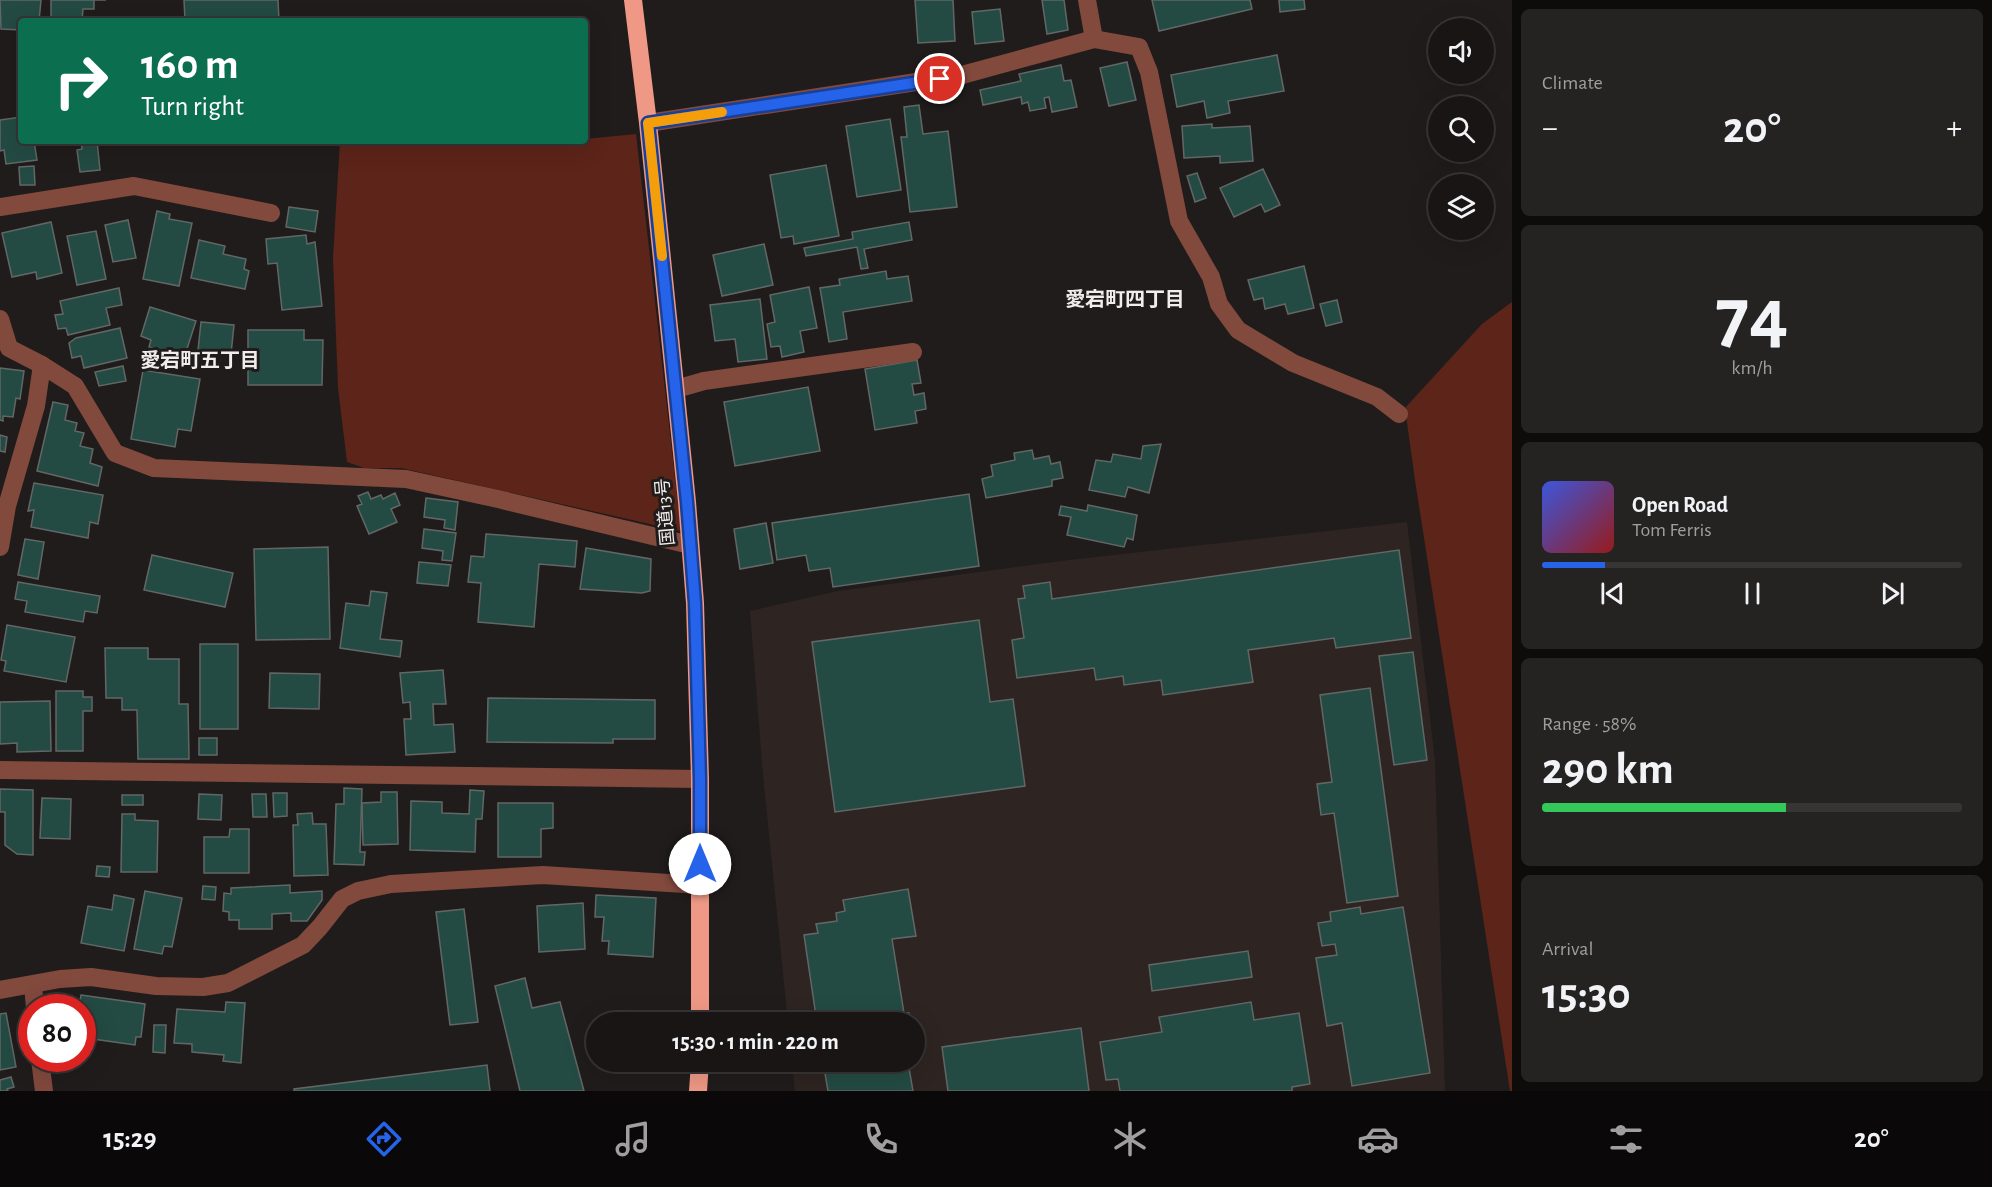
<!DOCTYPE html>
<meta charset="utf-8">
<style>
:root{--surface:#181514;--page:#252222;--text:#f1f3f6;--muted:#9f9fa0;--line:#363434;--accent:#2563eb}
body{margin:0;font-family:"Alegreya Sans","Noto Sans JP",sans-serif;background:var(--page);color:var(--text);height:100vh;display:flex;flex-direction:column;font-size:22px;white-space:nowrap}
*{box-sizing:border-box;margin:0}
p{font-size:20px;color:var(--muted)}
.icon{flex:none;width:33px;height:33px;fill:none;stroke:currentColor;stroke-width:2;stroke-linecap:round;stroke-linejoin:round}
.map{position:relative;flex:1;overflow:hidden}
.drawer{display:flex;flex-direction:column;gap:9px;padding:9px;background:#0d0c0b;width:480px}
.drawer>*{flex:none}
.hud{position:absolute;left:18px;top:18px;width:570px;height:126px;border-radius:6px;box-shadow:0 6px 24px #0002,0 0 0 2px var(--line);background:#0b6e4f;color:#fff;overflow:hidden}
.buttons{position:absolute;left:1428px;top:18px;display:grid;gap:12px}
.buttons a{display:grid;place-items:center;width:66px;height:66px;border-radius:50%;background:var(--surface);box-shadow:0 6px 24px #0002,0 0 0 2px var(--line);font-size:30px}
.speed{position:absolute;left:18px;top:994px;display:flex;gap:12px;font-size:30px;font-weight:700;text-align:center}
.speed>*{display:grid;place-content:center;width:78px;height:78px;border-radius:50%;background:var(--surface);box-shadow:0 6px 24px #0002,0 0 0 2px var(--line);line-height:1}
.speed .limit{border:9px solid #d22;background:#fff;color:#111}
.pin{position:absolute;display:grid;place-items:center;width:51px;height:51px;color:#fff;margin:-26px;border:3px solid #fff;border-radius:50%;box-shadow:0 2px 6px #0007}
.me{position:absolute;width:66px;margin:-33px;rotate:0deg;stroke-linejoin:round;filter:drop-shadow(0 0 4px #0008)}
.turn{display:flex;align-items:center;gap:21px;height:126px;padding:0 24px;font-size:27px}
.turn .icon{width:78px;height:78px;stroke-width:2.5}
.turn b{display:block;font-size:42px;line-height:51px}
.big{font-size:45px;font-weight:700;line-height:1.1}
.drawer .card{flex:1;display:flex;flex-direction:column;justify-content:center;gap:9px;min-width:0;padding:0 21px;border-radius:9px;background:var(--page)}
.drawer .dial{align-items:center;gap:0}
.dial b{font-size:78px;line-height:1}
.song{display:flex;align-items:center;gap:18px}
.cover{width:72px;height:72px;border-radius:9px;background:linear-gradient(135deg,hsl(230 70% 55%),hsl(0 70% 35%))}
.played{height:6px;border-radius:3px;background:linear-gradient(90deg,var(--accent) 15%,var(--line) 15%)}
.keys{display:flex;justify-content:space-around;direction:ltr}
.heat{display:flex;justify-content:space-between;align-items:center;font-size:33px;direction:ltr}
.charge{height:9px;border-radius:4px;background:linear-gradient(90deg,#34c759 58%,var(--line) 0)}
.trip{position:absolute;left:586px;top:1012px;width:339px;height:60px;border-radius:30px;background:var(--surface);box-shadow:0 6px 24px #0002,0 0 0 2px var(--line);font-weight:700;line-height:60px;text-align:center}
.tabs{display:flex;height:96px;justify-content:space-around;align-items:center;background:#0a0808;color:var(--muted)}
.tabs .icon{width:42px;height:42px}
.tabs .on{color:var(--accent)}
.tabs b{font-size:27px;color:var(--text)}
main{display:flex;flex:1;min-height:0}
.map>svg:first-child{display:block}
.built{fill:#2e2421}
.green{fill:#5d2419}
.building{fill:#234b43;stroke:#626766;stroke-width:1.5}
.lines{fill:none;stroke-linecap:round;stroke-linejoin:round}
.minor{stroke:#82493d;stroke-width:18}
.highway{stroke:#ee9885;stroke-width:18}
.route-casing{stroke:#184099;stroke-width:15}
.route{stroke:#2563eb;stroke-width:10}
.slow{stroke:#f59e0b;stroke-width:10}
.labels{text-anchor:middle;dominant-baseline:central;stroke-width:6;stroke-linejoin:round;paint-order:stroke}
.street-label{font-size:18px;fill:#f0edec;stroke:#201c1b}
.neighbourhood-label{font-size:20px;font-weight:bold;fill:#f0edec;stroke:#201c1b}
</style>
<main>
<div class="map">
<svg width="1512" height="1091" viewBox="0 0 1512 1091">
<rect width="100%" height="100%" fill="#201c1b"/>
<polygon class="built" points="1407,522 1435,761 1445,1091 795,1091 792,1062 915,1062 915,1023 788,1023 763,775 750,611 838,591 1069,560"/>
<g class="green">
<polygon points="636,134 681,531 401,468 364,468 347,462 338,388 333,258 340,141 538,143 585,141 585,139"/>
<polygon points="1512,302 1512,1091 1510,1091 1415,480 1405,408 1482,324"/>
</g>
<g class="building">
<polygon points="0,0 41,0 39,21 21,21 21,30 1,29"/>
<polygon points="51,0 106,0 94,0 94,9 83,9 82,21 51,21"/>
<polygon points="184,0 278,0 279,21 185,21"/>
<polygon points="915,0 953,0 955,41 918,43"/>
<polygon points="1042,0 1064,0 1068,30 1047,34"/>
<polygon points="1152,0 1250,0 1252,9 1159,31"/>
<polygon points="1279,0 1304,0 1305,9 1280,12"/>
<polygon points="1000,9 1004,41 975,44 972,12"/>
<polygon points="1277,55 1284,91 1228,101 1230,113 1207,118 1204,101 1177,107 1171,75"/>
<polygon points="1127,62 1136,100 1109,106 1100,68"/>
<polygon points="1061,65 1064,81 1071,80 1077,107 1052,112 1049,97 1044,98 1046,108 1030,111 1028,102 1022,104 1021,97 983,105 980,90 1021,81 1019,74"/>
<polygon points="919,105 923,134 948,131 957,207 910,212 901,137 907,137 904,107"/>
<polygon points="21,117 21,141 34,141 37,160 6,164 4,150 0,151 0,120"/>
<polygon points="890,119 901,190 857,197 846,126"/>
<polygon points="1212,124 1212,128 1250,126 1253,161 1220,163 1220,156 1184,158 1182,126"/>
<polygon points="81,141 97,141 100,170 80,172 77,150 82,149"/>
<polygon points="826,165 839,236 794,244 793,236 781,238 770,175"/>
<polygon points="34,166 35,185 20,185 19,167"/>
<polygon points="1263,169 1280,205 1265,212 1261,204 1234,217 1220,188"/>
<polygon points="1197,173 1206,198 1195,202 1187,176"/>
<polygon points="289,207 318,211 315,232 286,227"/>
<polygon points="157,211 170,214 169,219 192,223 179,286 143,279"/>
<polygon points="128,220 136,258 113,262 105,225"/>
<polygon points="51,222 62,273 37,279 36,272 12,277 2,233"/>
<polygon points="909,222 912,240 864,249 868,268 861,269 857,247 806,256 804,248 853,239 852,232"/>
<polygon points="96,231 106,279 77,285 67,236"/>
<polygon points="306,235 307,244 315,242 322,306 282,310 277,263 268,264 266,239"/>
<polygon points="199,240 225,246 223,254 246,259 244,269 249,271 245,289 191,278"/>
<polygon points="764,244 773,285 722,296 713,255"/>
<polygon points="1304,266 1314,308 1288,314 1285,304 1265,309 1263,298 1254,300 1248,280"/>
<polygon points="886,271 887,279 908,276 912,301 843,312 847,339 829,342 820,288 840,285 839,279"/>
<polygon points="809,287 817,328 800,331 804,352 782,357 780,346 771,347 767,324 775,322 770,295"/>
<polygon points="119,288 122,305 106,308 110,325 68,335 66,328 58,329 55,315 63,314 60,301"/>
<polygon points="760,299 767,359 738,362 735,339 715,341 710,305"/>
<polygon points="1337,300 1342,322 1326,326 1320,304"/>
<polygon points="150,307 196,321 184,358 149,347 151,340 141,336"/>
<polygon points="201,322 234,325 231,354 198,350"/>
<polygon points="120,328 127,358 84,368 81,356 72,358 69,343 76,338"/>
<polygon points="248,330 304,330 304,340 323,340 322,385 248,385"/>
<polygon points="917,360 921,383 912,384 914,395 924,393 926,409 915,411 917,423 875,430 865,369"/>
<polygon points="123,366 126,381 99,386 95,372"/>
<polygon points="0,368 24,371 20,399 16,398 13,417 3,416 3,421 0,420"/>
<polygon points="143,370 200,379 191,431 178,429 175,447 131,439"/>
<polygon points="808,387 820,451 735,466 724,402"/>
<polygon points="53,402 68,405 65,420 77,423 75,431 84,433 80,446 93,449 90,463 102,467 98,486 37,471"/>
<polygon points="0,435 7,437 5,452 0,451"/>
<polygon points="1161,444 1149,493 1128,487 1125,497 1089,490 1096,460 1111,462 1113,454 1141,459 1143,446"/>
<polygon points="1032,450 1034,459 1049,456 1051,464 1060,462 1063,478 1052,480 1052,486 986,498 982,479 993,476 991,465 1015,460 1014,453"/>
<polygon points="34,483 103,495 98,524 90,522 88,538 31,527 34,510 28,511"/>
<polygon points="368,492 371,499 381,495 383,499 395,493 400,505 391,509 397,522 369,534 357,506 362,504 358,496"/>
<polygon points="969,494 979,566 833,587 830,568 809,571 806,555 777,560 772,523"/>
<polygon points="426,498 458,502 455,530 444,528 445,520 424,517"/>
<polygon points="1088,505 1137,515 1133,540 1127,538 1124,547 1067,535 1071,517 1059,515 1061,506 1087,511"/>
<polygon points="766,523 773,563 740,569 734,529"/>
<polygon points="424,529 456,533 452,561 442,560 443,551 422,548"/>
<polygon points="486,534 577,541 575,567 539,564 534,627 478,622 481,583 468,582 471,556 484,557"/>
<polygon points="25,539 44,542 38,579 18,575"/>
<polygon points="328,547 330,639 256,640 254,549"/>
<polygon points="586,548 651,559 650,591 642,593 580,589"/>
<polygon points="1399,550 1411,638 1336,648 1334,638 1248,650 1253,682 1163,695 1161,680 1124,685 1123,676 1096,680 1094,668 1017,678 1012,640 1024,638 1018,599 1025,598 1023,586 1050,582 1052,599"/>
<polygon points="152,555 233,573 225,607 144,590"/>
<polygon points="419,562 451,565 448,586 417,583"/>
<polygon points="18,582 100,596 97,613 85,611 83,622 25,612 27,601 15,599"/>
<polygon points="371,591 387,593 380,639 402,641 400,657 340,648 346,603 369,606"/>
<polygon points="979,620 990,702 1013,699 1025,786 835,812 812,642"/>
<polygon points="7,625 75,637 66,682 4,671 6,661 1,660"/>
<rect x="200" y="644" width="38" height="85"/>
<polygon points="105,648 148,648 148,659 179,659 179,704 188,704 189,759 138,759 137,710 122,710 122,698 106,698"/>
<polygon points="1413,652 1427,760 1394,765 1379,656"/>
<polygon points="443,670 446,704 433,704 434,725 453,724 455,752 406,755 404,719 411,719 410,702 403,703 400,673"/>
<polygon points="270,673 320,674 319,709 269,708"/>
<polygon points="1370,688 1398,896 1347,903 1334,813 1321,815 1317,784 1332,782 1320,695"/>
<polygon points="56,691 83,691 83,697 92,697 92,711 83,711 83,751 56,751"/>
<polygon points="488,698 655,700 655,739 613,739 613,743 487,742"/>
<polygon points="50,701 51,751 17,752 17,743 0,744 0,702"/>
<rect x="199" y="738" width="18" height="17"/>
<polygon points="344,788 362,789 360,852 365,852 364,865 334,864 336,804 344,804"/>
<polygon points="0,789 33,790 33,855 17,854 5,845 5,812 0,812"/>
<polygon points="470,790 484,791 482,819 476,819 475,852 410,850 411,801 442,802 442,813 469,814"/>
<polygon points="381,792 397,792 398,844 363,845 362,803 381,802"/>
<polygon points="273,793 287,793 287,816 274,817"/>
<polygon points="199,794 222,795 221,820 198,819"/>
<polygon points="252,794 266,794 267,817 253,817"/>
<rect x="122" y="795" width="21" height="10"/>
<polygon points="42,798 71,799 70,839 40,838"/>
<polygon points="498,803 553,803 553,828 541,829 541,857 498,857"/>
<polygon points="312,813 313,824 326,824 328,875 294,876 293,825 298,825 297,814"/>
<polygon points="122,814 135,814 135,820 158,821 157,872 121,872"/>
<polygon points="230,829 249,829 249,873 204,873 204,837 229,837"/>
<polygon points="97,866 110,867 109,877 96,876"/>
<polygon points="290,885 290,893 322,891 322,900 307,921 291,921 291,913 272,914 272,929 239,929 239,920 229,920 229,912 223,911 224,893 231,894 231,888"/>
<polygon points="203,886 216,887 215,900 202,899"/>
<polygon points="908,889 916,936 892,939 904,1013 909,1013 911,1023 817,1023 804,935 818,933 816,924 837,921 836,913 845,911 843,900"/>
<polygon points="145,891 182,898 172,947 164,946 162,954 134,949"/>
<polygon points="114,895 134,899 124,951 81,943 88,906 112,910"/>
<polygon points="596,895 656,898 653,957 608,954 609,941 602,941 604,917 595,917"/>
<polygon points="583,903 585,949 539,952 537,906"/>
<polygon points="1360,907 1361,914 1403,907 1430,1073 1352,1086 1342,1023 1327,1026 1316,958 1337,955 1335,944 1322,946 1318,923 1331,921 1330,912"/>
<polygon points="464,909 478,1022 450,1025 436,912"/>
<polygon points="1248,951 1252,977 1152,991 1149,965"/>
<polygon points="525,978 532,1008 560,1002 584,1091 520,1091 495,986"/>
<polygon points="81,995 145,1004 141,1037 136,1037 135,1045 86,1038 87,1033 82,1033 82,1008 79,1008"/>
<polygon points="226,1002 245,1003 241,1063 223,1061 224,1055 192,1052 192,1044 174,1043 177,1009 225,1012"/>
<polygon points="1251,1002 1254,1020 1299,1013 1310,1084 1292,1087 1292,1091 1120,1091 1118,1079 1106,1080 1100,1042 1162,1032 1159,1017"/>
<polygon points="6,1013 16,1067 0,1070 0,1014"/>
<polygon points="154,1025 166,1025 165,1053 153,1052"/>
<polygon points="1081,1028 1089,1091 948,1091 942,1047"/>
<polygon points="823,1062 908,1062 913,1091 828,1091"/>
<polygon points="487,1065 490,1091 294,1091 294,1089"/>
<polygon points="11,1077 14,1087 7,1089 8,1091 0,1091 0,1080"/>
</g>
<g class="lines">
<g class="minor">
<polyline points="1094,39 1139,47 1149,72 1179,221 1211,277 1219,304 1238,330 1293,363 1377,397 1399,414"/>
<polyline points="648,123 962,75 1094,39 1087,0"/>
<polyline points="0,207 134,186 271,213"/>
<polyline points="0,319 9,348 42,365 36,406 7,506 0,547"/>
<polyline points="42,365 75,386 115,453 154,468 406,479 498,499 690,545"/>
<polyline points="676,389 704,381 913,352"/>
<polyline points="0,770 700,779"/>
<polyline points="33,985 35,1008"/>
<polyline points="0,990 60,979 91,977 156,986 203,987 228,983 303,945 320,927 342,899 358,891 391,884 543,875 700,885"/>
<polyline points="40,1059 44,1091"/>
</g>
<g class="highway">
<polyline points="633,0 648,123 687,502 695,603 700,779 700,1023"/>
<polyline points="698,1091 700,1062"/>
</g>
</g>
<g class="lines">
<g class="route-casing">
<polyline id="route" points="700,864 700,779 695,603 687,502 648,123 940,79"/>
</g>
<use href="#route" class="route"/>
<polyline class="slow" points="662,256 648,123 722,112"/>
</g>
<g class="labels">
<g class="street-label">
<text transform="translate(666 512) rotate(-95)">国道13号</text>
</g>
<g class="neighbourhood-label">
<text x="1125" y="300">愛宕町四丁目</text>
<text x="200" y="361">愛宕町五丁目</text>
</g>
</g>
</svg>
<div class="buttons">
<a><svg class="icon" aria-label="sound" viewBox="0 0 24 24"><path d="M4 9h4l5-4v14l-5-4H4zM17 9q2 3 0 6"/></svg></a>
<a><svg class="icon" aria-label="search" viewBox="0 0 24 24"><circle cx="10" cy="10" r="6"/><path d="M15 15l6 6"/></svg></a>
<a><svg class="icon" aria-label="layers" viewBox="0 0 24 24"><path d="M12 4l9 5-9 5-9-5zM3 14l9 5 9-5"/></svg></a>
</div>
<div class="speed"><div class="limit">80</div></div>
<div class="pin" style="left:940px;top:79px;background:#d93025"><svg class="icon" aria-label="arrive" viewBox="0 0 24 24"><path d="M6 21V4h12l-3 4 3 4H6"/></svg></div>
<svg class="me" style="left:700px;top:864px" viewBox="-20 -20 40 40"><circle r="19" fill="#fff"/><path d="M0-13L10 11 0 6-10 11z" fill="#2563eb"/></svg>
<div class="trip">15:30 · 1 min · 220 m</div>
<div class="hud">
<div class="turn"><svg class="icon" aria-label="right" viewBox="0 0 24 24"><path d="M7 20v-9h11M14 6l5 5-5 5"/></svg><div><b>160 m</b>Turn right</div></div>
</div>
</div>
<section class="drawer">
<div class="card"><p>Climate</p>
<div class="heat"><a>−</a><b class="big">20°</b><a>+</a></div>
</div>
<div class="card dial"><b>74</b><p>km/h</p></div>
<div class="card">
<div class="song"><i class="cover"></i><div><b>Open Road</b><p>Tom Ferris</p></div></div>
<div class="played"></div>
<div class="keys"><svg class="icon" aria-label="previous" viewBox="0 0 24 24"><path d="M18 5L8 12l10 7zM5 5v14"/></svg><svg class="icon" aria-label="pause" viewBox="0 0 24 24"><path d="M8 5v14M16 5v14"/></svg><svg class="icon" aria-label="next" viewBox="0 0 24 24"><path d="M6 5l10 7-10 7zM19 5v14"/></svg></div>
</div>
<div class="card"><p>Range · 58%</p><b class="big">290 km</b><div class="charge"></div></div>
<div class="card"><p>Arrival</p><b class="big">15:30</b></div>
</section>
</main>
<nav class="tabs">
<b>15:29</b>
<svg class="icon on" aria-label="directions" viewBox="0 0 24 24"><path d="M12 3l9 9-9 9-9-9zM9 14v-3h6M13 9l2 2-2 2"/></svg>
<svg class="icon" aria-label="music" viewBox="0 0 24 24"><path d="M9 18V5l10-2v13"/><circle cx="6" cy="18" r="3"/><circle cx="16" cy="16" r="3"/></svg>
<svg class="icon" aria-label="phone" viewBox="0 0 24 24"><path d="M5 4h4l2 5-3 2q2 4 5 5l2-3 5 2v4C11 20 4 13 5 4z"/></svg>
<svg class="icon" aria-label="climate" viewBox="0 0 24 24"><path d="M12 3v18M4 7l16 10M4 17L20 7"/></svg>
<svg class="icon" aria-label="car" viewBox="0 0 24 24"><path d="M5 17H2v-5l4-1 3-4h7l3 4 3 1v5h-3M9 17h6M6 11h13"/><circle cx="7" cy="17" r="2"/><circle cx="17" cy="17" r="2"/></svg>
<svg class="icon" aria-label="filters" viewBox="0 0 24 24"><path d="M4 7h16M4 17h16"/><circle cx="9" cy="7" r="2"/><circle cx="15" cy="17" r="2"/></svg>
<b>20°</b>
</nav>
